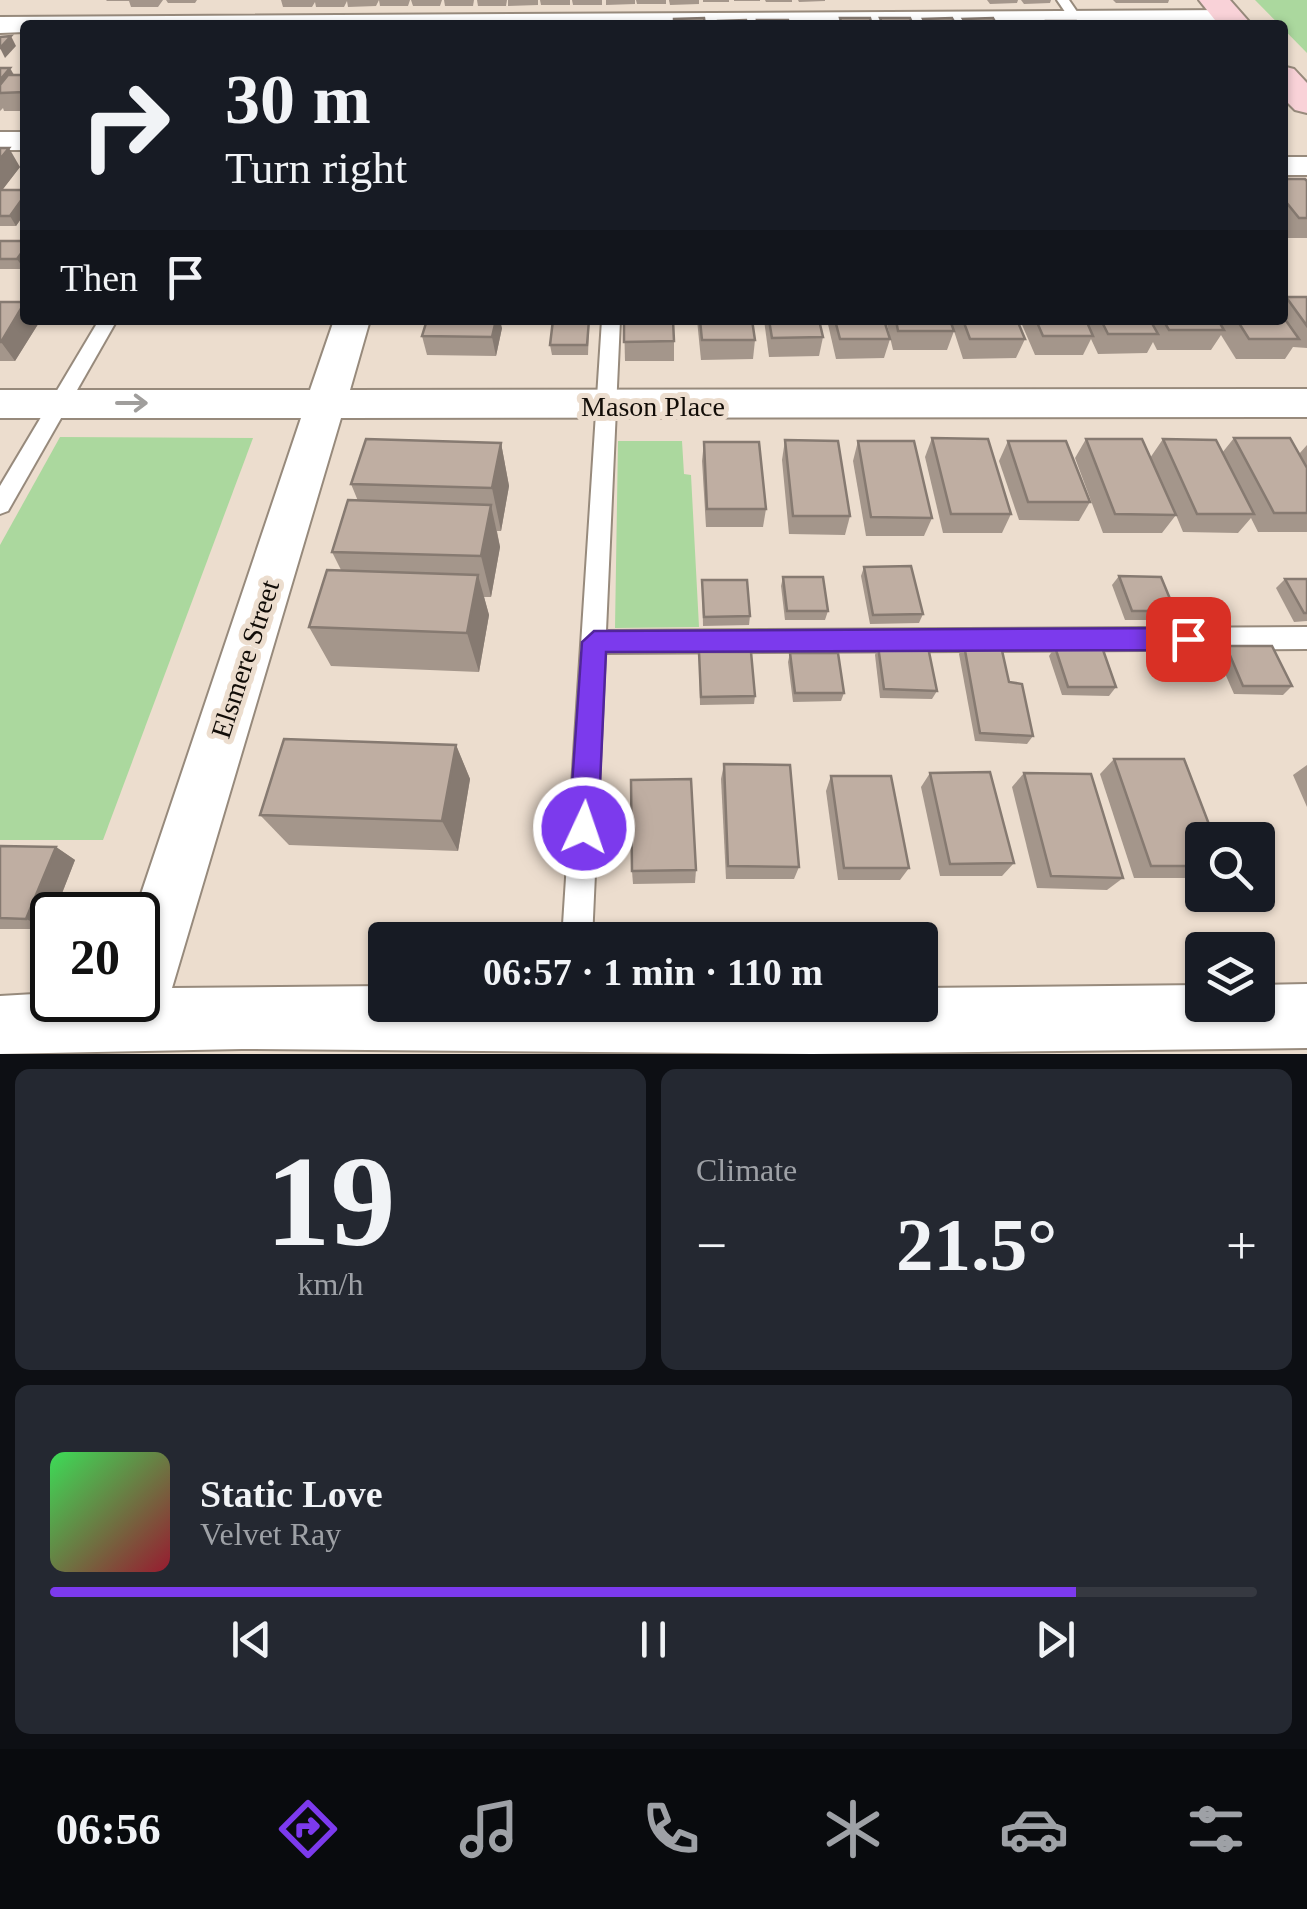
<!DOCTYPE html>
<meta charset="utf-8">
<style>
:root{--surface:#171b24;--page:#242831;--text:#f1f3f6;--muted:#9ea1a6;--line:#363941;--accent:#7c3aed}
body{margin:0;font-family:"Times New Roman",serif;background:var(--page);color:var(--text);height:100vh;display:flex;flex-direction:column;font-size:38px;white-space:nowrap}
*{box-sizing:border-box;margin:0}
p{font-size:32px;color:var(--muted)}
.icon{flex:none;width:55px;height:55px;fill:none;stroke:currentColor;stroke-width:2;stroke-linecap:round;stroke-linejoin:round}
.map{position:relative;height:1054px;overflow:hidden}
.sheet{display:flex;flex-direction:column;gap:15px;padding:15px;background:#0d0f14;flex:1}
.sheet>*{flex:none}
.hud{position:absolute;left:20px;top:20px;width:1268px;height:305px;border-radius:10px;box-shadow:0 2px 8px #0004;background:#171b24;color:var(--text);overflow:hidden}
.controls{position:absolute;left:1185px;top:822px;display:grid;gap:20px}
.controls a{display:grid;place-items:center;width:90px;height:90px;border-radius:10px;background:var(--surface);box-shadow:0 2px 8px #0004;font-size:50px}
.speed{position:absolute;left:30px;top:892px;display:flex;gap:20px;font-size:50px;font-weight:700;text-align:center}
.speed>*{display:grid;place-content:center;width:130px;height:130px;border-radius:50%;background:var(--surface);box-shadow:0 2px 8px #0004;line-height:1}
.speed .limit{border:5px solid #111;border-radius:15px;background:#fff;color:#111}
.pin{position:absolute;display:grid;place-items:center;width:85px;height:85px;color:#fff;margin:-42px;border-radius:20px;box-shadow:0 5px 15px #0006}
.me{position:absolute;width:110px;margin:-55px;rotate:3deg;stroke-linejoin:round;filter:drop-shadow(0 0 8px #0008)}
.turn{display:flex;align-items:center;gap:35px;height:210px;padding:0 40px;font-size:45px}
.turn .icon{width:130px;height:130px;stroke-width:2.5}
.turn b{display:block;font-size:70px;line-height:85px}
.then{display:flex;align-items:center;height:95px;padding:0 40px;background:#0003;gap:20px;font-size:38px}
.big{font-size:75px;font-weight:700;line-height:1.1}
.sheet .card{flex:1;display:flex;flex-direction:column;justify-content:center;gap:15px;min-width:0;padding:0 35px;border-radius:15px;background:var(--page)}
.sheet .dial{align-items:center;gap:0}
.dial b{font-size:130px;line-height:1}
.song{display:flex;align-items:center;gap:30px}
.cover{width:120px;height:120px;border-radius:15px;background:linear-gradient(135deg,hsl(130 70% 55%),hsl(350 70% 35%))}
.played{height:10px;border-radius:5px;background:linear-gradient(90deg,var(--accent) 85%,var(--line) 85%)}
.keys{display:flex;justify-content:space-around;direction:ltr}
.heat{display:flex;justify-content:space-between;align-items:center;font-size:55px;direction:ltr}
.sheet .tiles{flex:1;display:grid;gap:15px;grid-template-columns:1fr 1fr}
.card:last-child{grid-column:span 2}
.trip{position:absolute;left:368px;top:922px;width:570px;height:100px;border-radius:10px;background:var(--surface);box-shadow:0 2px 8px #0004;font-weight:700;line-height:100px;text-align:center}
.tab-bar{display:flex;height:160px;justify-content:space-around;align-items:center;background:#090b0e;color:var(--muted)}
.tab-bar .icon{width:70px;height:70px}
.tab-bar .active{color:var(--accent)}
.tab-bar b{font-size:45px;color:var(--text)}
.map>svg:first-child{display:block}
.green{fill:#abd89e}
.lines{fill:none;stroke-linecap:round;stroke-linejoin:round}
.lane-casing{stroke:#978a7c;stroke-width:4}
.street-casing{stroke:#978a7c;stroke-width:4}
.secondary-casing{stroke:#978a7c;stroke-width:4}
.lane{fill:#fff;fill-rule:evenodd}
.street{fill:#fff;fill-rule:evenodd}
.secondary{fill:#f9d2d8;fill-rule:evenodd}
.wall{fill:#a4968b}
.shaded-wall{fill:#867a71}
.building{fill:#bfaea2;stroke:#867a71;stroke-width:2.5}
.oneway{stroke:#a09e9c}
.route{fill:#7c3aed;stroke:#51269a;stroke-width:2.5}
.labels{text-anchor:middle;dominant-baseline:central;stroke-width:10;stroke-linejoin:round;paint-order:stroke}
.street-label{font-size:28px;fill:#110c07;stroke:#ecddce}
</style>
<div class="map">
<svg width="1307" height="1054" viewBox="0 0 1307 1054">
<rect width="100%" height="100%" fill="#ecddce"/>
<g class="green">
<polygon points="1255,0 1307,0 1307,53"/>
<polygon points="60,437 253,438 103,840 0,840 0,545"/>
<polygon points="618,441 682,441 684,474 691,475 699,627 615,628"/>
</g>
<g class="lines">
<g class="lane-casing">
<g id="lane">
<polygon points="1057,0 1069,0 1082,19 1080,22 1072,22"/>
<polygon points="99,320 117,320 8,511 0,514 0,486"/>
<polygon points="602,320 620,320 606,631 1307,627 1307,649 605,653 592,940 562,940"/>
</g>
</g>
<g class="street-casing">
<g id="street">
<polygon points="1230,10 1243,18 1239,23 25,25 25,32 0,33 0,17"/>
<rect x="0" y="132" width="25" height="18"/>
<rect x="1282" y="157" width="25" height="18"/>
<polygon points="334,320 370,320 350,390 1307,389 1307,417 341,418 172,988 385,986 385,1005 920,1005 920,988 1202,985 1202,1005 1258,1005 1258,985 1307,984 1307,1048 812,1054 242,1049 0,1054 0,996 52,993 52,1000 138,1000 138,915 134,915 301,418 0,418 0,390 310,390"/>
</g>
</g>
<g class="secondary-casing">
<g id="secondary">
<polygon points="1199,0 1230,0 1252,25 1219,25"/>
<polygon points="1282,66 1294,69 1307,83 1307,113 1295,110 1282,97"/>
</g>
</g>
<use href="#lane" class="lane"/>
<use href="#street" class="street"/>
<use href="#secondary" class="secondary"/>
</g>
<g class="wall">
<polygon points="106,0 163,0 158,7 131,7 129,1 107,1"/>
<polygon points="166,0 197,0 195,3 168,3"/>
<polygon points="281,0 379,0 376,6 348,7 347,1 344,7 316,7 315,2 312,7 283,7"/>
<polygon points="379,0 410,0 408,6 380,6"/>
<polygon points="411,0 442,0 440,6 413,6"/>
<polygon points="444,0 474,0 473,6 445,6"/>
<polygon points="477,0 507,0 506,6 478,6"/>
<polygon points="508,0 538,0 538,5 508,6"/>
<polygon points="540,0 570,0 570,5 541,5"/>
<polygon points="572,0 602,0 602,5 573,5"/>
<polygon points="606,0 635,0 635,4 606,5"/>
<polygon points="636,0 666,0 666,4 637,4"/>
<polygon points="669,0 699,0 699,4 670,5"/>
<rect x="703" y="0" width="26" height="2"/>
<rect x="734" y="0" width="26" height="1"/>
<polygon points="765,0 792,0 792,2 766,2"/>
<polygon points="798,0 825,0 825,1 799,2"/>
<polygon points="987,0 1018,0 1017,3 990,4"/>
<polygon points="1021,0 1051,0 1050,3 1024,4"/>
<polygon points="1113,0 1169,0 1168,3 1116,3"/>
<polygon points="0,68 14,75 25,75 25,111 4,111 3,108 0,111"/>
<polygon points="0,148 20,167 2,190 25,190 25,213 16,226 0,226"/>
<polygon points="1282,179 1307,181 1307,238 1287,238 1282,232"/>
<polygon points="0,241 25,241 24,269 0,269"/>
<polygon points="1286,297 1307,297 1307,348 1293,347 1285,359 1236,359 1221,335 1211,350 1157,350 1153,342 1147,353 1098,354 1091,339 1083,355 1035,355 1020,320 1282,320 1282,303"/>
<polygon points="0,302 25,320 39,320 40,321 15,361 0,361"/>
<polygon points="624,320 674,341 674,361 625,361"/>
<polygon points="697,320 752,320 755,340 753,359 701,360"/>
<polygon points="764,320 819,320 823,337 819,356 769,357"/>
<polygon points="827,320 884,320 890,339 884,358 836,359"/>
<polygon points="886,320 1017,320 1025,339 1016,358 963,359 954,331 947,350 893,350"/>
<polygon points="502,328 496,356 427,355 422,336"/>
<polygon points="589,328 588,355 552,355 550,345"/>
<polygon points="932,438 1011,514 1002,533 943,533 925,457"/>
<polygon points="1234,438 1299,454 1307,445 1307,532 1258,532 1251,518 1238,533 1183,532 1176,515 1162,533 1103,533 1075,458 1086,439 1150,458 1163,439 1222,453"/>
<polygon points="785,440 850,516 845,535 789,534 782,460"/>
<polygon points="858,441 932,518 924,536 866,536 853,461"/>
<polygon points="1008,441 1090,502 1079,521 1019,520 999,461"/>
<polygon points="704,442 766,509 763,527 706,527 702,461"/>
<polygon points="501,443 509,486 501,531 497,531 500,547 491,597 484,597 489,615 479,672 331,666 309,627 341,570 332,552 358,501 351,484"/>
<polygon points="864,567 923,614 919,623 870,624 861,576"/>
<polygon points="1119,576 1175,611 1168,620 1125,620 1112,585"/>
<polygon points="783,577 828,611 825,620 785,620 781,586"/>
<polygon points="1285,579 1307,579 1307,621 1294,622 1276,588"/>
<polygon points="702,580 750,616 749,625 703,626"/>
<polygon points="964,645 1009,682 1033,736 1027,744 975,741 959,654"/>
<polygon points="878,646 937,691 932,699 880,698 875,655"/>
<polygon points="1226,646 1292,686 1283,695 1234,694 1217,655"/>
<polygon points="1055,647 1116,687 1109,696 1062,695 1049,656"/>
<polygon points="699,652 755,696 754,704 700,705"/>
<polygon points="790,653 844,693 841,701 793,702 788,662"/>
<polygon points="456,745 470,779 458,851 289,845 260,815"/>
<polygon points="1114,759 1202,840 1202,878 1134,878 1100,774"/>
<polygon points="724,764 799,867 794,879 726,879 721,779"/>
<polygon points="1307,765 1307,807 1293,775"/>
<polygon points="930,773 1014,863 1002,876 940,876 921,787"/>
<polygon points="1024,773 1123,878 1107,890 1037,888 1012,787"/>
<polygon points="831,776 909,868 900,880 838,880 826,791"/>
<polygon points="0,846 56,847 75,860 48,929 0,929"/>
<polygon points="696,870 695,883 633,884 632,871"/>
</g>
<g class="shaded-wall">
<polygon points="11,36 16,46 5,58 0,48"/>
<polygon points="10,68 21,87 0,93 0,80"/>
<polygon points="9,148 20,167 0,193 0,159"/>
<polygon points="25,195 25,213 16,226 10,216"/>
<polygon points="25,248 25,267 24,269 17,259"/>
<polygon points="25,304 25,320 39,320 40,321 15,361 1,342"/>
<polygon points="496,320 500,320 502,328 496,356 492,337"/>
<polygon points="501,443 509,486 501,531 492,488"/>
<polygon points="491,505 500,547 491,597 481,556"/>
<polygon points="478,575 489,615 479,672 467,633"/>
<polygon points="456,745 470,779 458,851 442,821"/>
<polygon points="56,847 75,860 48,929 26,919"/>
</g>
<g class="building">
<polygon points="704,18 705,25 674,25 674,19"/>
<polygon points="840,18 870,18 872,25 842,25"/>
<polygon points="880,18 910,18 913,25 883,25"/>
<polygon points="952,18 956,25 926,25 923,19"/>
<polygon points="993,18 997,25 967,25 963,19"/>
<polygon points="746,20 748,25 718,25 718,21"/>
<polygon points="757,20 788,20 789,25 758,25"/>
<polygon points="1047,21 1076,21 1078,25 1050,25"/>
<polygon points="234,22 259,22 257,25 232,25"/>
<rect x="634" y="22" width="29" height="3"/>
<polygon points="799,22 830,22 830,25 800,25"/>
<polygon points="124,23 155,23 154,25 123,25"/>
<polygon points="11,36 0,48 0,37"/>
<polygon points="0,68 10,68 0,80"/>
<polygon points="8,75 25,75 25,92 0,93 0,85"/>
<polygon points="0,148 9,148 0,159"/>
<polygon points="1282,179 1305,179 1307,181 1307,218 1299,218 1282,197"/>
<polygon points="0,190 25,190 25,195 10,216 0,216"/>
<polygon points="0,241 25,241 25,248 17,259 0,259"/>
<polygon points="1286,297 1307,297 1307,326"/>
<polygon points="0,302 25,302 1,342 0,342"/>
<polygon points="1282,315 1299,339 1249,339 1237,320 1282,320"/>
<polygon points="427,320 496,320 492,337 422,336"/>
<polygon points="553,320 589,320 587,345 550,345"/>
<polygon points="624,320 673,320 674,341 624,342"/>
<polygon points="700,320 752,320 755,340 702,340"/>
<polygon points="769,320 819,320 823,337 772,338"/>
<polygon points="835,320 884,320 890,339 840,339"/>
<polygon points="896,320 950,320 954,331 898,331"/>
<polygon points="963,320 1017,320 1025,339 970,339"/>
<polygon points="1036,320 1086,320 1093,336 1043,336"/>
<polygon points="1101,320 1150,320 1158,334 1108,334"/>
<polygon points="1163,320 1218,320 1224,330 1169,330"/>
<polygon points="932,438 988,439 1011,514 951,514"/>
<polygon points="1234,438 1290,438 1307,468 1307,513 1274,513"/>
<polygon points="366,439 501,443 492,488 351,484"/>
<polygon points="1086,439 1142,439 1176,515 1115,514"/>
<polygon points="1163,439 1216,440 1254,514 1197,514"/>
<polygon points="785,440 838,441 850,516 793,516"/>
<polygon points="858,441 914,441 932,518 871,517"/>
<polygon points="1008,441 1066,441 1090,502 1028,502"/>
<polygon points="704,442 759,442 766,509 707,509"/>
<polygon points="348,500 491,505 481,556 332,552"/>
<polygon points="911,566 923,614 873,615 864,567"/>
<polygon points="327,570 478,575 467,633 309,627"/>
<polygon points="1119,576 1161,577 1175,611 1132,611"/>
<polygon points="783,577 823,577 828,611 787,611"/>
<polygon points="1285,579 1307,579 1307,613 1304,613"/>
<polygon points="702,580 747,580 750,616 704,617"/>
<polygon points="964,645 1001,646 1009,682 1022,684 1033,736 980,733"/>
<polygon points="878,646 928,647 937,691 884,689"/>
<polygon points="1226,646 1272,646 1292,686 1243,686"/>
<polygon points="1055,647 1102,647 1116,687 1068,687"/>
<polygon points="699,652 751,652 755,696 701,697"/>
<polygon points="790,653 838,653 844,693 795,693"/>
<polygon points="284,739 456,745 442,821 260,815"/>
<polygon points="1114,759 1184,759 1215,840 1202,840 1202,866 1151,866"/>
<polygon points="724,764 790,765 799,867 728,866"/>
<polygon points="990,772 1014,863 950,864 930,773"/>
<polygon points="1024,773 1091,774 1123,878 1051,876"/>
<polygon points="831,776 891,776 909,868 844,868"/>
<polygon points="691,779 696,870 632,871 631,780"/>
<polygon points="0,846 56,847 26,919 0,918"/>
</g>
<defs><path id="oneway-shaft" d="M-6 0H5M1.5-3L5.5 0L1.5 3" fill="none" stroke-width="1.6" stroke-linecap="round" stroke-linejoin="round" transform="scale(2.5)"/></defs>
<use class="oneway" href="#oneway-shaft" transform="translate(132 403)"/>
<polygon class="route" points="1188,628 1201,639 1188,650 606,652 598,828 594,838 584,842 574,838 569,828 582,642 594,631"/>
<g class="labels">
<g class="street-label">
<text x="653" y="406">Mason Place</text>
<text transform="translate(245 659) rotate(-72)">Elsmere Street</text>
</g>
</g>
</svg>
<div class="controls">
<a><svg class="icon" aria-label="search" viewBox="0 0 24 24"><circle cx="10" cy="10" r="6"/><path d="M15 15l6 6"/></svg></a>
<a><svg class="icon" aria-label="layers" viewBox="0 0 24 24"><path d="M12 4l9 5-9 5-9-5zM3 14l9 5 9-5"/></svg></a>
</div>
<div class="speed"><div class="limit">20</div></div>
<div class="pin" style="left:1188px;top:639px;background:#d93025"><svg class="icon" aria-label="arrive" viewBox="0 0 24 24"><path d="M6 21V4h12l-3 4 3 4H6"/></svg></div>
<svg class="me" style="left:584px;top:828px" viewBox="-20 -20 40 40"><circle r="17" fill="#7c3aed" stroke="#fff" stroke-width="3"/><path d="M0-11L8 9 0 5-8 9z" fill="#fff"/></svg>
<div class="trip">06:57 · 1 min · 110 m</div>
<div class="hud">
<div class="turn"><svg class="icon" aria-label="right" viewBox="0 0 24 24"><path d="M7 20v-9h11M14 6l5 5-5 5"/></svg><div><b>30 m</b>Turn right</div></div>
<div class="then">Then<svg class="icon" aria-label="arrive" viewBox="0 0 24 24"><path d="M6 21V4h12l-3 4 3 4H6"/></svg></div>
</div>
</div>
<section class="sheet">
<div class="tiles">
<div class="card dial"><b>19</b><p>km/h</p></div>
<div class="card"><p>Climate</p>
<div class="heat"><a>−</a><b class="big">21.5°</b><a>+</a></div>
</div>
<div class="card">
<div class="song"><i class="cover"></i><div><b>Static Love</b><p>Velvet Ray</p></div></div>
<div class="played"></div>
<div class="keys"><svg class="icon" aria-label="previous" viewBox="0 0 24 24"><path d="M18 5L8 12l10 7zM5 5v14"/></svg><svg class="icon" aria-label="pause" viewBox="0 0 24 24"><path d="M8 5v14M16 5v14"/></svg><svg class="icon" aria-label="next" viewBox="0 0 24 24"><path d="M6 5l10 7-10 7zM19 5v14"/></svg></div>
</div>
</div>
</section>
<nav class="tab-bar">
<b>06:56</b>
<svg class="icon active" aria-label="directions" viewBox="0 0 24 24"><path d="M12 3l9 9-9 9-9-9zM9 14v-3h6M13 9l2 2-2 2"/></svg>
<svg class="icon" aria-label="music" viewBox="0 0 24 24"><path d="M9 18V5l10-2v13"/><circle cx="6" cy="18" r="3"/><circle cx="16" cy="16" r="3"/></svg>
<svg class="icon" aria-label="phone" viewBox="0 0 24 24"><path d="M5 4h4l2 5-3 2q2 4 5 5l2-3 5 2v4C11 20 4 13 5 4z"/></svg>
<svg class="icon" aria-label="climate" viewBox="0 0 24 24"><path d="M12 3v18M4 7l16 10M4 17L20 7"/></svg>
<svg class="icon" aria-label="car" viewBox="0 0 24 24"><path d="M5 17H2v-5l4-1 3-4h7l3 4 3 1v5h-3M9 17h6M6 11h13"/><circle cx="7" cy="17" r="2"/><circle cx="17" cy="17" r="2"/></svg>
<svg class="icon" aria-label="filters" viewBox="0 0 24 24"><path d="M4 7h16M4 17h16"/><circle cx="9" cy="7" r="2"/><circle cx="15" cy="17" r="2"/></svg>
</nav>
